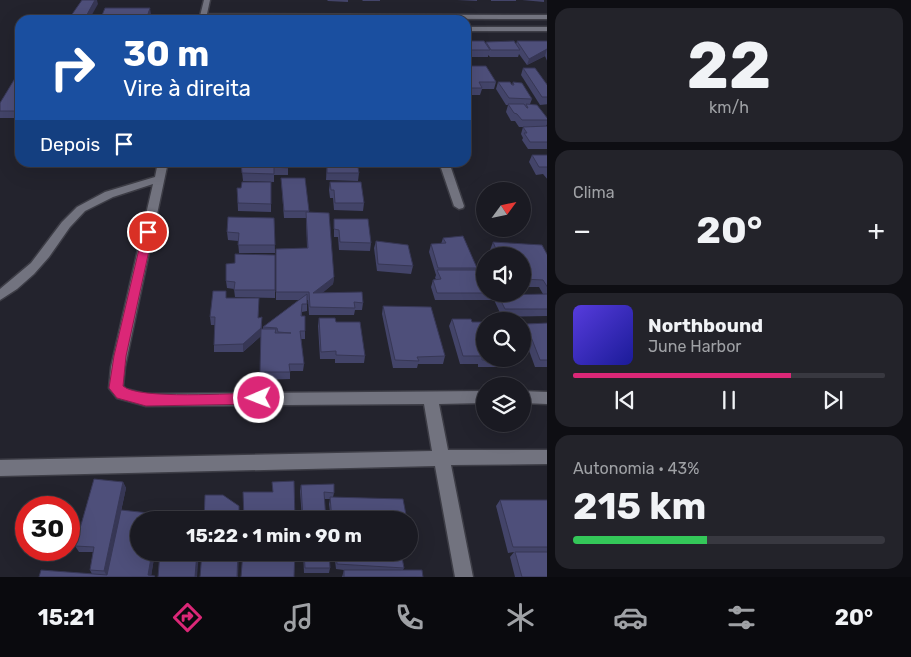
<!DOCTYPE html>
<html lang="pt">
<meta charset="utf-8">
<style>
:root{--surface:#1a1a22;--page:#23232a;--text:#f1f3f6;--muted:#9fa1a5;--line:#383840;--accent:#db2777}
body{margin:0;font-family:Rubik,sans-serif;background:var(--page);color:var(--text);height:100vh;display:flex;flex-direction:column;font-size:19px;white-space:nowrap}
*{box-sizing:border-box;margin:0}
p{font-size:16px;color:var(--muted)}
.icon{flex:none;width:28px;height:28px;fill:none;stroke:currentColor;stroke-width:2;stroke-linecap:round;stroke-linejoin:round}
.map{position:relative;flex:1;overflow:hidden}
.side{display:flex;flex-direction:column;gap:8px;padding:8px;background:#0e0e13;width:364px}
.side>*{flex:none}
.top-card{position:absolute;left:15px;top:15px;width:456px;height:152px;border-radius:15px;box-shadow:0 5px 20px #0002,0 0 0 1px var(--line);background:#1a4fa0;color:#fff;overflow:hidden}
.needle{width:32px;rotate:57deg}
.fabs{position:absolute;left:476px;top:182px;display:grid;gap:10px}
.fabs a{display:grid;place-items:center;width:55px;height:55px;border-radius:50%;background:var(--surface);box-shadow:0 5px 20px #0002,0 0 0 1px var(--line);font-size:25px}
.speed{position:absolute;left:15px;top:496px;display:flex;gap:10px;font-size:25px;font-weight:700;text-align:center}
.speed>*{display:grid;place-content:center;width:65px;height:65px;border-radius:50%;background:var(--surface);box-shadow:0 5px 20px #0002,0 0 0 1px var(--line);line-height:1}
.speed .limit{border:8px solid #d22;background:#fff;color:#111}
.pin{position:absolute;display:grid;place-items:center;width:42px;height:42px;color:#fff;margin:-21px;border:2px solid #fff;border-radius:50%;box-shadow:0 1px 5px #0007}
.me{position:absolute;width:55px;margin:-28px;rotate:269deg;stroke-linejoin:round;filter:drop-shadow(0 0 4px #0008)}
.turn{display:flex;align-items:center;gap:18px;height:105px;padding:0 25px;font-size:22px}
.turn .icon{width:65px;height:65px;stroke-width:2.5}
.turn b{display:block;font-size:35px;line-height:42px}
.then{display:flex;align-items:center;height:48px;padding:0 25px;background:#0003;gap:10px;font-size:19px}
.big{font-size:38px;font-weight:700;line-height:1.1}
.side .tile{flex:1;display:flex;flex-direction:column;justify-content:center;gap:8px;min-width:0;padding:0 18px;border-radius:15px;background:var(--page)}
.side .dial{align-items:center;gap:0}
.dial b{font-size:65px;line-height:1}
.song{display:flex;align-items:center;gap:15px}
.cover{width:60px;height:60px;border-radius:8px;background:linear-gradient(135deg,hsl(250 70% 55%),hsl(240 70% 35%))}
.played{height:5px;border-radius:2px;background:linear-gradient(90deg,var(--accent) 70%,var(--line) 70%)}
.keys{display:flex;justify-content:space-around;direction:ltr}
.heat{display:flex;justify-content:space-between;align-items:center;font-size:28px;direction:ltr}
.charge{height:8px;border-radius:4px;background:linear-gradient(90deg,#34c759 43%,var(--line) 0)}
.trip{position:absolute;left:130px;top:511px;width:288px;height:50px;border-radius:25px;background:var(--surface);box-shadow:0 5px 20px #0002,0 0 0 1px var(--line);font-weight:700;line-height:50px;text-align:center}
.tabs{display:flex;height:80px;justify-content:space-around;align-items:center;background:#0a0a0e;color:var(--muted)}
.tabs .icon{width:35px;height:35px}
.tabs .on{color:var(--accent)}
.tabs b{font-size:22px;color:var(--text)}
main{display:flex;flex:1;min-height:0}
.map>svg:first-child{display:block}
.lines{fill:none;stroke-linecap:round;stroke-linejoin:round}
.street-casing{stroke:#3d3d46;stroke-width:3}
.street{fill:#72737f;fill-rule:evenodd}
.wall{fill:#434469}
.shaded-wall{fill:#373755}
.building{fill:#4e4f7a;stroke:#373755}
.route{fill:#db2777;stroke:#8e194d}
</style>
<main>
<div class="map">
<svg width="548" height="577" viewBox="0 0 548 577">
<rect width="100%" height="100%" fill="#23232d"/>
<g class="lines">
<g class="street-casing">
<g id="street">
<polygon points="204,0 210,0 207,14 548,15 548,19 206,18 205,20 199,20"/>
<rect x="466" y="27" width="82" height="4"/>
<polygon points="158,162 168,162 125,367 123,386 126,389 146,394 485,391 485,403 439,404 448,450 548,450 548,464 451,465 473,577 455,577 435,466 0,476 0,460 432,451 424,404 146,406 117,398 109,388 111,367 153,184 113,197 85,211 70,227 49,257 34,274 17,289 0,300 0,289 31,263 62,222 77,207 105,192 155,177"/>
<polygon points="439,162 449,162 464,206 463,208 459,209 454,206"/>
<polygon points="522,391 548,392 548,404 522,403"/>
</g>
</g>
<use href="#street" class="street"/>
</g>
<g class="wall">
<polygon points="327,0 348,0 348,2 328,1"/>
<polygon points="362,0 380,0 380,1 363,1"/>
<polygon points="457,0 477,0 477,1"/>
<rect x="491" y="0" width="25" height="1"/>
<polygon points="522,0 544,0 544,2"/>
<polygon points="466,41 485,44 486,42 516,44 517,41 548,41 548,63 545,56 527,65 519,54 518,57 490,57 488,55 488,57 466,57"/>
<polygon points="466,66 496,82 494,89 482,89 480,95 466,95"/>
<polygon points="523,68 548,86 548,104 540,105 521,75"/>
<polygon points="20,70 20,118 0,118 0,103"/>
<polygon points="498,82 512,85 513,82 532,99 530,104 548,119 548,123 546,126 548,126 548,149 528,149 522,140 523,138 521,134 523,127 519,127 515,121 511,121 506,112 508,105 506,105 496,89"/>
<polygon points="532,155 548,155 548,180 543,174 536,175 529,162"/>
<polygon points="241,162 288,162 288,175 274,175 274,182 243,181"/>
<polygon points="327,162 359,173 358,181 326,180"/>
<polygon points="281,178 309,211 309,212 334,277 333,284 322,293 363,303 362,310 355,310 354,315 309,315 308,300 307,300 307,311 302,312 302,316 305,331 305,339 301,339 304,364 303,371 290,371 290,379 260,380 261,336 243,352 214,352 214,345 215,325 211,325 210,317 226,298 259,298 258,317 262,329 263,329 263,327 299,300 276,300 276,249 307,248 306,218 284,218"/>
<polygon points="271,182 271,212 238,211 237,188 241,188"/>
<polygon points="330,182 364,203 363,211 334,210 333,198 330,198 329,190"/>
<polygon points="274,218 275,253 239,253 238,241 228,240 227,232"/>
<polygon points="334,219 371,243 370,251 339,250 338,237 334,237"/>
<polygon points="443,238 477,268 476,270 480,279 485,279 485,294 497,294 494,300 435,300 431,287 433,280 436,279 435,278 436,275 429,252 431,244 441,244"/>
<polygon points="376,241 413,266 411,274 377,271 374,248"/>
<polygon points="493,242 548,256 548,316 502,317 495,302 498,295 543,294 539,287 522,287 522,256 493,256 490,250"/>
<polygon points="275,255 275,298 235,297 234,289 227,288 226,281 235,263"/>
<polygon points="383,306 445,356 443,364 418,364 417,368 393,368 382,314"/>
<polygon points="319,318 336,322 365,356 364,363 335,363 335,359 320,359 318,326"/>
<polygon points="452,319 472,322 510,360 506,367 478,367 478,364 460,364 449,326"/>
<polygon points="548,323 548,367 535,367 522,331 526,324"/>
<polygon points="94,479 123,482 126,488 113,549 121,510 158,514 160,520 139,520 139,552 155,552 151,576 155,576 155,577 39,577 41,570 92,574 90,570 93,552 79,552 75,546"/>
<polygon points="301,485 334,493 333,497 407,520 331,520 329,504 330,499 324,499 326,520 302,520 300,491"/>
<polygon points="500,500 548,500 548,577 515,577 510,557 514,552 508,553 496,506"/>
<polygon points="303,552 329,552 330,568 329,573 304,573"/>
<polygon points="334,552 401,552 404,568 403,570 423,577 342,577 344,570 336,569"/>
</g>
<g class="shaded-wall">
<polygon points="95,0 97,0 98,4 89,20 84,20"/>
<polygon points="150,8 151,14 149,20 146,20"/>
<polygon points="547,49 545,56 527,65 529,59"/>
<polygon points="334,277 333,284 313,301 313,293"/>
<polygon points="262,317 262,335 243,352 243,344"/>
<polygon points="123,482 126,488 107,576 104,571"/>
<polygon points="158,514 160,520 157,520"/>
<polygon points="152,552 155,552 151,577 148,575"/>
<polygon points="197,552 199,552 197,577 195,577"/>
<polygon points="238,552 239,552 238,577 237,577"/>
</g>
<g class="building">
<polygon points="82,0 95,0 84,20 68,20"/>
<polygon points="105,8 150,8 146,20 100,20"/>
<polygon points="466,41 484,41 490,50 466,50"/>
<polygon points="514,41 520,50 491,50 486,42"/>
<polygon points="517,41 548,41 548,50 547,49 529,59"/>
<polygon points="466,66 486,66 496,82 479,82 482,88 466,88"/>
<polygon points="523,68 535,68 548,86 548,97 542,97"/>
<polygon points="20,70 20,111 0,111 0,103"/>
<polygon points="498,82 510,82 512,85 514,85 513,82 522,83 532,99 509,98"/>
<polygon points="508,104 524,104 527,108 528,108 526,104 537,105 548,119 548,120 522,120 517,114 514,113"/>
<polygon points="548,126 548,142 530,142 524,133 527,133 523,127"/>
<polygon points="532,155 548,155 548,168 547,167 539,167"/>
<polygon points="241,162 288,162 288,168 274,167 274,174 242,173"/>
<polygon points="327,162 357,162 359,173 327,173"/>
<polygon points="281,178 305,178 309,211 284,211"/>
<polygon points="242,182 271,182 271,204 238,203 237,188 241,188"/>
<polygon points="330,182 361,182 364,203 335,203 334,190 331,190"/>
<polygon points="306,212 329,213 334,277 313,293 362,292 363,303 354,302 355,308 310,307 309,292 276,292 276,249 308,248"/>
<polygon points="228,217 274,218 275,245 238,245 239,233 227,232"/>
<polygon points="334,219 368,219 371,243 340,242 339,230 334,229"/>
<polygon points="463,236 477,268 438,268 431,244 446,243 443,238"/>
<polygon points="376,241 408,245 413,266 378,264"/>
<polygon points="493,242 542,245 548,256 548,288 543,280 522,279 522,256 499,256"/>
<polygon points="235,254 275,255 275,290 234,290 235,282 226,281 226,264 235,263"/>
<polygon points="437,270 476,270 480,279 485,279 485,293 437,293 433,280 441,279"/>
<polygon points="213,291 226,291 226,298 259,298 258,318 262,317 261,328 243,344 214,345 215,317 210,317"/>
<polygon points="307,294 307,304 302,304 301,316 305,316 305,331 300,331 304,364 289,364 290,372 260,372 261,329 276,329 275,333 291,333 278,332 277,328 263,327"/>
<polygon points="548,294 548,309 505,309 498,295"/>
<polygon points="383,306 431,307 445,356 417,357 419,361 395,360"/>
<polygon points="319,318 335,318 336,322 360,322 365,356 336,355 336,351 321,352"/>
<polygon points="452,319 471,319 472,322 485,322 485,359 509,359 510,360 482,360 482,356 463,356"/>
<polygon points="548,323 548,360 540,360 526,324"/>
<polygon points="94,479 123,482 104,571 90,570 94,547 75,546"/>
<polygon points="294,481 295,520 244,520 243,492 273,492 272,482"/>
<polygon points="334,484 334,493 324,492 326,520 303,520 301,485"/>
<polygon points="205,495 223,495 239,506 239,520 204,520"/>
<polygon points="330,497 403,499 407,520 332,520"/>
<polygon points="500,500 548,500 548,547 513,547"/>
<polygon points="121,510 158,514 157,520 139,520 139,552 152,552 148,575 155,576 154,577 39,577 41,570 107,575"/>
<polygon points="409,532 411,546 409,546"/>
<polygon points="160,552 197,552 195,577 158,577"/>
<polygon points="202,552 238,552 237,577 200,577"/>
<polygon points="243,552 295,552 294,577 241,577"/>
<polygon points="304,552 329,552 330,568 305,568"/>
<polygon points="336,552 401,552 404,568 337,564"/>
<polygon points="515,552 548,552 548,577 522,577"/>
<polygon points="344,570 422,570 423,577 344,577"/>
</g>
<path class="route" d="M148 228 153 232 126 356 123 386C138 400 234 393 259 393L264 394 266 398 264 403 259 404 146 406 117 398 109 388 114 356 143 232Z"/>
</svg>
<div class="fabs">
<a><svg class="needle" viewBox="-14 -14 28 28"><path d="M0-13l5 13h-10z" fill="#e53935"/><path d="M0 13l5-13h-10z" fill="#9fa1a5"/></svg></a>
<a><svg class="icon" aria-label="sound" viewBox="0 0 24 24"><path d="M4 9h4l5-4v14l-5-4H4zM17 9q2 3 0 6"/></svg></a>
<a><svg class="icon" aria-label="search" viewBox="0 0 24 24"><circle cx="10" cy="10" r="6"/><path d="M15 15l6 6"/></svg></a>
<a><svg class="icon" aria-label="layers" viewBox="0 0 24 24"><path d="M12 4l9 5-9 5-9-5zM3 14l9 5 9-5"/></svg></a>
</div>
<div class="speed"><div class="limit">30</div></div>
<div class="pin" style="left:148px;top:232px;background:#d93025"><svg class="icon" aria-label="arrive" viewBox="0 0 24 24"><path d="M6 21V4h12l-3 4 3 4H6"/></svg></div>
<svg class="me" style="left:259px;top:398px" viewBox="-20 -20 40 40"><circle r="17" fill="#db2777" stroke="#fff" stroke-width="3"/><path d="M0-11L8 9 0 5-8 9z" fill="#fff"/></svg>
<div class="trip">15:22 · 1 min · 90 m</div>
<div class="top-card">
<div class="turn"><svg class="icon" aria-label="right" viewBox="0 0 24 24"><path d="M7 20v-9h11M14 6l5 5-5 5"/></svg><div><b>30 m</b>Vire à direita</div></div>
<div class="then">Depois<svg class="icon" aria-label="arrive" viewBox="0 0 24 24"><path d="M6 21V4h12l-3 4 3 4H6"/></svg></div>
</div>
</div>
<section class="side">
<div class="tile dial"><b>22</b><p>km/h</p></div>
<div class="tile"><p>Clima</p>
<div class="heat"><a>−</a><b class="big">20°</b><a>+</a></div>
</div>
<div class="tile">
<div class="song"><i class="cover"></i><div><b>Northbound</b><p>June Harbor</p></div></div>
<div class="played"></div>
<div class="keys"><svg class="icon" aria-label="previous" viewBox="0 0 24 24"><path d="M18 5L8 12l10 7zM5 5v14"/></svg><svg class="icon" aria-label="pause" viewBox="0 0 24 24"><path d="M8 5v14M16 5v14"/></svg><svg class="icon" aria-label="next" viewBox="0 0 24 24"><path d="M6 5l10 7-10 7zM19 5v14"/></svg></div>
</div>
<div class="tile"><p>Autonomia · 43%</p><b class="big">215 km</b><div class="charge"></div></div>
</section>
</main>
<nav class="tabs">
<b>15:21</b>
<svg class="icon on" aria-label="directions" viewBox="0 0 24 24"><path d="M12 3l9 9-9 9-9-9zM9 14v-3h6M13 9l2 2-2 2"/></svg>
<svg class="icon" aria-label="music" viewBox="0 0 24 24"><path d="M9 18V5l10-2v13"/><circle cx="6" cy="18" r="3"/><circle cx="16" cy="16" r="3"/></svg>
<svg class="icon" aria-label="phone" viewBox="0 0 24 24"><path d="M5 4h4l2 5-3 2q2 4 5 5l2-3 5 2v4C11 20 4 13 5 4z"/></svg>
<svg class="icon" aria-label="climate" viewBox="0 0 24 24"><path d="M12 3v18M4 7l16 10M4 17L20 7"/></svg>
<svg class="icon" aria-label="car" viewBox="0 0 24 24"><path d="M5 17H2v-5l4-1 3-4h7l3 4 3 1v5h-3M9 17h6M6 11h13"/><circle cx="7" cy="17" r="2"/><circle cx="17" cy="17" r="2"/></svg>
<svg class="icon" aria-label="filters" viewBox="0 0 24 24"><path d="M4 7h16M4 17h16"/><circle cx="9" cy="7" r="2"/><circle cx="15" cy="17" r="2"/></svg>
<b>20°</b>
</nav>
